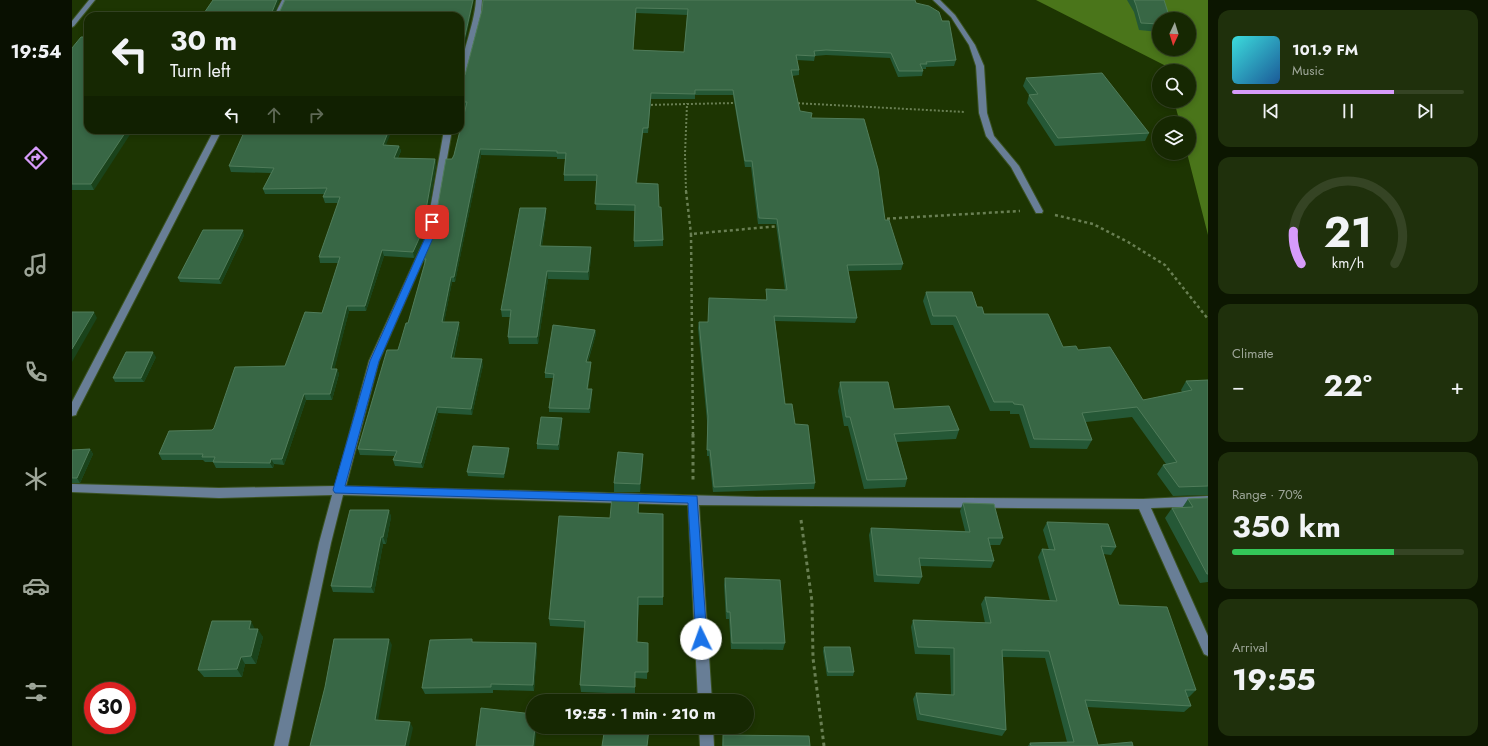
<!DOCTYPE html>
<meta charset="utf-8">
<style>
:root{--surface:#162802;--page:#1f300c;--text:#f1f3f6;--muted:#9ea699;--line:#354424;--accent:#d69bfa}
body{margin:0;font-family:Jost,sans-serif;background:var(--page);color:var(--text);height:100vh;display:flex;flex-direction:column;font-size:15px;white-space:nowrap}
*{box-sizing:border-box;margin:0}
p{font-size:13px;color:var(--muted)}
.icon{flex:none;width:22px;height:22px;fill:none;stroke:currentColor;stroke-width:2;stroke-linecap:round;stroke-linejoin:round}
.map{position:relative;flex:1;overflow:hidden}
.drawer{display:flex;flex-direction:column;gap:10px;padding:10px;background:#0c1601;width:280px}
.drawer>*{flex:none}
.top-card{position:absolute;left:12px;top:12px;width:380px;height:122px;border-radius:12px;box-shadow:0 2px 6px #0003,0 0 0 1px var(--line);background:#162802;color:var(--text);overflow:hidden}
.needle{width:26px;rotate:184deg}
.controls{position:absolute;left:1080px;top:12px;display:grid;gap:8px}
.controls a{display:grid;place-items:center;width:44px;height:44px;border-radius:50%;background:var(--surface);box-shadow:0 2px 6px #0003,0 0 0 1px var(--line);font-size:20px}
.speed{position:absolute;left:12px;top:682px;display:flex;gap:8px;font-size:20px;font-weight:700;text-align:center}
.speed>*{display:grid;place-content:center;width:52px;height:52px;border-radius:50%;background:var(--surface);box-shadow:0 2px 6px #0003,0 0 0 1px var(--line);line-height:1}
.speed .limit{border:6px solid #d22;background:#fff;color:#111}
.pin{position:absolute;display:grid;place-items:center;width:34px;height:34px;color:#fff;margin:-17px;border-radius:8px;box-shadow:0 2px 6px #0006}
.me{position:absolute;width:44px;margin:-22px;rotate:357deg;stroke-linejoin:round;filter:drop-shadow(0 0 3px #0008)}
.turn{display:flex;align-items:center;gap:14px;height:84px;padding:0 20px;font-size:18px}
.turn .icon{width:52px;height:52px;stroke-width:2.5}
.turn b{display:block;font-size:28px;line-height:34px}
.lanes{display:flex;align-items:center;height:38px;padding:0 20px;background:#0003;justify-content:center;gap:20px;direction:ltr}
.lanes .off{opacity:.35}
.big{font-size:30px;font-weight:700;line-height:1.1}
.drawer .card{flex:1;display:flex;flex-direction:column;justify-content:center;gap:6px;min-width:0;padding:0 14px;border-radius:12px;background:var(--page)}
.drawer .dial{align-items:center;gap:0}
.dial svg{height:104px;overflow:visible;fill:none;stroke:var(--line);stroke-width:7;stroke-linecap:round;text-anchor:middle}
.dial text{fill:var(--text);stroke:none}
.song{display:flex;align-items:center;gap:12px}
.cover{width:48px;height:48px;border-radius:6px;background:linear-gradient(135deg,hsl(180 70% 55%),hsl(210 70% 35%))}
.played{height:4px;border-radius:2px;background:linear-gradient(90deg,var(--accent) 70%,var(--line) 70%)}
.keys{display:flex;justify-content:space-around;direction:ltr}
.heat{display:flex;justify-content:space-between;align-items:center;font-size:22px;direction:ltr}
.charge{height:6px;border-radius:3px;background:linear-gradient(90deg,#34c759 70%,var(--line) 0)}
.trip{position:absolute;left:454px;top:694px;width:228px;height:40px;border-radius:20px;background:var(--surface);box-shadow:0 2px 6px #0003,0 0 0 1px var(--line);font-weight:700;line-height:40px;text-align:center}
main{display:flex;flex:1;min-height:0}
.tabs{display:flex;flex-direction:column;width:72px;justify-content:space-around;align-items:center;background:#091001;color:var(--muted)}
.tabs .icon{width:28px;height:28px}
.tabs .selected{color:var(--accent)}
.tabs b{font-size:18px;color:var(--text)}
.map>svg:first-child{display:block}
.forest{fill:#4a751a;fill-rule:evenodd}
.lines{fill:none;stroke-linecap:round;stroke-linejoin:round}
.minor-casing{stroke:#3a5221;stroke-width:2}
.path-far2{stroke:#697f53;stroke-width:2;stroke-dasharray:2 2;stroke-linecap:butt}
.path-far1{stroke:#697f53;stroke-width:2.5;stroke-dasharray:3 3;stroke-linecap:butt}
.path{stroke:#697f53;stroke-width:3;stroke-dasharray:3.5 3.5;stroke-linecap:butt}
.minor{fill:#687e96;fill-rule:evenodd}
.wall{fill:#255836;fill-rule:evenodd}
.shaded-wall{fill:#1a431b}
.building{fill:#386745;stroke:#507c5a;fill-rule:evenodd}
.route{fill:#1a73e8;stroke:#114b97}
</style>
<main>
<nav class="tabs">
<b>19:54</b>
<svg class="icon selected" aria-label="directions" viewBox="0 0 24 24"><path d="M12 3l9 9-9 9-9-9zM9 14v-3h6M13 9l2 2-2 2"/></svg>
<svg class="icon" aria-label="music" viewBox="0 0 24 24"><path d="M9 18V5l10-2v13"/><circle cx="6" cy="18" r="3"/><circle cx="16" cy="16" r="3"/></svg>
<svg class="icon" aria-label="phone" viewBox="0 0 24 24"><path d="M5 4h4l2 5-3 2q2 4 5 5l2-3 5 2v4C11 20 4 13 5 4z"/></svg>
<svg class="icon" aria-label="climate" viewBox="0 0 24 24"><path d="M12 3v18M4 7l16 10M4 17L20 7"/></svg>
<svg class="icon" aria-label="car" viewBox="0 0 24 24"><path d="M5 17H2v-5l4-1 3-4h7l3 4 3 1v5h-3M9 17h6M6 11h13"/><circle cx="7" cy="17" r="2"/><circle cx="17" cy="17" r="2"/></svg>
<svg class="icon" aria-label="filters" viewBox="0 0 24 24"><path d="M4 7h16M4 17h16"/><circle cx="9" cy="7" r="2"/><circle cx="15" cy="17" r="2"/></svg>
</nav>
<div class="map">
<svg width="1136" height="746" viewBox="0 0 1136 746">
<rect width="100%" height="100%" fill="#1d3502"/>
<path class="forest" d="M964 0H1136V235L1115 153H1117V123H1108L1102 101H1117V71H1095L1094 66ZM1087 19H1117V49H1087Z"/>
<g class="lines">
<g class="minor-casing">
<g id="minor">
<polygon points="17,0 23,0 2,26 0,27 0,21"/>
<polygon points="210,0 216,0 208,16 202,16"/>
<path d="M404 0H410L409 15 392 80 388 82C388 54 402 28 404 0Z"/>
<polygon points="861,0 868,0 883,15 903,45 912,66 915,113 922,136 947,166 971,211 970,213 964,213 939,167 914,136 907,113 904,66 897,45 879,17"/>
<polygon points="142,130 150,130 5,412 4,415 0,416 0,402"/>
<polygon points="372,130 380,130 361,238 307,361 274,486 685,497 1071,499 1136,496 1136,506 1079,508 1136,636 1136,656 1132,654 1067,509 627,505 640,701 626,701 616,505 271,495 259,543 216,746 202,746 247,543 260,495 147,498 0,492 0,484 147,488 263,486 297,361 353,238"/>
<polygon points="627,727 641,727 642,746 628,746"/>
</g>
</g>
<g class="path-far2">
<polyline points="722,103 893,112"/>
<polyline points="575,105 615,104"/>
<polyline points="388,111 396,111"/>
<polyline points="614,192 613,154 615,104 665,103"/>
</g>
<g class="path-far1">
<polyline points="614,191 619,234"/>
<polyline points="983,215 1021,224 1056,242 1093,265 1136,319"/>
<polyline points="809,219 948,211"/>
<polyline points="621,435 619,234 707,226"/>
</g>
<g class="path">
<polyline points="621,434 621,481"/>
<polyline points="729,520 740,602 741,658 752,746"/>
</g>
<use href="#minor" class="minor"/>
</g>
<g class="wall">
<polygon points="1055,0 1092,0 1087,19 1087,32 1067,30 1062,12"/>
<path d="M844 3 884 60 882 66 854 67V69H850L851 71 850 76 826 77 818 58 754 55 743 56 742 61 725 60 727 70V75L720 76 728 111 739 118 813 220 831 264 829 270 776 271 785 318 783 323 703 321 713 404 723 424 743 483 742 489 641 492 637 456H635V421L626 328 627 322H636L637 298 694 300V289L713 290 704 224H686L679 167H673L661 95H623V99H579L576 133H571L565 183 587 207 591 240V246L562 247 563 211 524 210 525 181H492V175L493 159H485V157L409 155 383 282H380L372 322 388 328 382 358 411 365 400 415 366 413 351 468 323 466 321 460 323 456 288 455 286 449 336 323 353 265 351 259 361 233 380 159 382 155 394 107H388V77L393 75 410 10ZM564 13 615 15 612 52 561 50Z"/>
<polygon points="0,48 22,190 0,190"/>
<polygon points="954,78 1077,133 1073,141 983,146 955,103 957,95 951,86"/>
<polygon points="314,145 327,146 329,151 326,158 363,159 364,165 352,238 342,258 312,256 294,311 277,311 262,369 265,369 267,374 260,400 234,400 212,465 202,464 201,468 144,468 141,462 133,462 131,460 90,460 87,454 140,430 213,366 250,313 266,263 248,263 247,257 266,203 253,203 251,197 252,194 193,194 191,189 199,173 159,172 157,166"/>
<polygon points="474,208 474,215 470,246 519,247 519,255 517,280 476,279 466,344 437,344 436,337 438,317 430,317 429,310"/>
<polygon points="172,235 149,284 108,282 106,278"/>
<polygon points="854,292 905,307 912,314 991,347 1006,350 1071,400 1110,392 1109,390 1114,381 1136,380 1136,495 1101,496 1085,474 1091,465 1094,464 1060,417 1014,422 1020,440 1015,449 958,448 947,414 938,414 938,411 918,411 881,325 859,325 851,301"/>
<polygon points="523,330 524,334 516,362 519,362 519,367 516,389 520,393 518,413 477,412 477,408 481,378 473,378 473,373"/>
<polygon points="84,357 72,382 43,382 41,378"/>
<polygon points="768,382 822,409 887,430 884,439 825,442 835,479 833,487 792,489 776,426 772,426 766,391"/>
<polygon points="490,423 487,450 465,449 465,444"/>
<polygon points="437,448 437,453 432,478 396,476 395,472"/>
<polygon points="18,449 21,454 8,483 0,483 0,450"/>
<polygon points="571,454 571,463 568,492 542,492 542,483"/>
<polygon points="1136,498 1136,582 1128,583 1093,518 1100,508 1110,508 1116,499"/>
<polygon points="891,503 931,538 928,545 918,545 922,561 919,568 848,566 850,577 847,584 802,582 797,535 799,528 893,531 888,511"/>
<polygon points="567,505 567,513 591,597 591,605 567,605 565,642 576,643 575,679 563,678 563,694 509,692 508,685 513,628 478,626 477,619 538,518"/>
<polygon points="317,510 319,517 314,544 311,544 302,593 261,592 259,586"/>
<polygon points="975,522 1044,547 1039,555 1031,554 1047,605 1124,690 1117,697 1115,697 1119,706 1112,712 1015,707 1026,745 1061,746 956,746 958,743 995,742 973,658 931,657 934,730 930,736 845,720 841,699 844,693 879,695 878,655 843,654 839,627 841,620 913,623 909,604 913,597 978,601 966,557 970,549 977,550 971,530"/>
<polygon points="653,578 713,643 711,650 659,649 657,619 654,619 652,585"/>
<polygon points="183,629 191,637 184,664 173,664 170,677 132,677 126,670"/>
<polygon points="401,642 464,643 465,649 462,691 421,690 421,693 353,694 350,688"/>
<polygon points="752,647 782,672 781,676 755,676 751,651"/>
<polygon points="651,735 738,746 650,746"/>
</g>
<g class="shaded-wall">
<polygon points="205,0 208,0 202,16 200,12"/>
<polygon points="401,0 402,0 388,67 388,58"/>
<polygon points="571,128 571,133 564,189 564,183"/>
<polygon points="55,130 61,130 22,190 19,184"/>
<polygon points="317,130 320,130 312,150 311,145"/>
<polygon points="327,146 329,151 323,163 322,158"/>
<polygon points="408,149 409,155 383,282 382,277"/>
<polygon points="363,159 364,165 352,238 342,258 341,252"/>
<polygon points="474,208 474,215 469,253 468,246"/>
<polygon points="171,230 172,235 149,284 147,279"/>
<polygon points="519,247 519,255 517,280 516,272"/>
<polygon points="310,250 312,256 294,311 293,306"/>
<polygon points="475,271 476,279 466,344 465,337"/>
<polygon points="379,277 380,282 371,328 370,322"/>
<polygon points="275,306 277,311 261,375 259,369"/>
<polygon points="22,312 25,318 0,362 0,349"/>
<polygon points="387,322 388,328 380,364 379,358"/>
<polygon points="523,330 524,334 514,367 514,362"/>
<polygon points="81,352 84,357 72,382 69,378"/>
<polygon points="410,359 411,365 400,415 399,409"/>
<polygon points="519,362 519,367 515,393 515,389"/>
<polygon points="265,369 267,374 260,400 258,394"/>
<polygon points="520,389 520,393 518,413 517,409"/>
<polygon points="232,394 234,400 212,465 210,459"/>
<polygon points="365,407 366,413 351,468 349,463"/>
<polygon points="490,418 490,423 487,450 486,445"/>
<polygon points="437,448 437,453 432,478 432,474"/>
<polygon points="18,449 21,454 8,483 5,478"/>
<polygon points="571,454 571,463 568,492 568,484"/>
<polygon points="199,459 202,464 201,468 198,463"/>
<polygon points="317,510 319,517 314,544 311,537"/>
<polygon points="309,537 311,544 302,593 299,587"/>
<polygon points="179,621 183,629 177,629"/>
<polygon points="186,629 191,637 184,664 179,656"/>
<polygon points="317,639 320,645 305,726 303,720"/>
<polygon points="464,643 465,649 462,691 461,685"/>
<polygon points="169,657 173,664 170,677 165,669"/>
<polygon points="338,722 341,728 337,746 333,746"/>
<polygon points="463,727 465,727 463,746 461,746"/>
<polygon points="577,729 576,746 575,746"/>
</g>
<g class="building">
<polygon points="141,0 205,0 200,12 208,11 213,0 401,0 388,58 388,16 130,16"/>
<path d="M411 0H843L844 3 857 6 867 12 870 21H877L884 60 854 62 855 64H848L851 71H827L819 53 754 50 742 51 743 56 724 55 727 70H719L728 111 740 113 739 118 792 119 806 169 813 220H817L831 264 775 265 785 318 702 316 713 404H720L723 424 736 425 743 483 642 487 638 450H635L636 416 627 322H636L637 298 695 300 694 289 715 290 705 219 687 218 680 161H673L661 90H623V94L579 93 576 128H571L564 183 586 184 587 207H589L591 240 562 241 563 205 523 204 525 175H492L494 153H485V151L408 149 382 277H379L370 322H387L379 358 410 359 399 409 365 407 349 463 321 460 325 451 286 449 315 350H326L334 323H336L354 259H351L353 252 361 233 374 159H380L382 155 395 102H388V77L393 75 410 10ZM564 8 616 9 612 52 561 50Z"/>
<polygon points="1062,0 1092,0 1098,19 1087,19 1087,24 1069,23 1064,5"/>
<polygon points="9,37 16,37 16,130 55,130 19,184 0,184 0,48"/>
<polygon points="1030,73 1077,133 986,138 957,95 966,94 954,78"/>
<polygon points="173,130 317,130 311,145 327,146 322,158 363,159 350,232 341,252 310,250 293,306 275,306 259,369 265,369 258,394 232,394 210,459 199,459 198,463 141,462 143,457 130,457 131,454 87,454 97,431 140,430 142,428 163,367 213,366 233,312 250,313 268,257 247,257 268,197 251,197 255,188 191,189 202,168 157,166"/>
<polygon points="448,208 474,208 468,246 519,247 516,272 475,271 465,337 436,337 439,310 429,310"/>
<polygon points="131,230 171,230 147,279 106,278"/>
<polygon points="854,292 900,292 905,307 910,307 912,314 976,314 991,347 1004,346 1006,350 1038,347 1071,400 1120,390 1114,381 1136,380 1136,486 1107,487 1091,465 1105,462 1065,407 1010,413 1020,440 962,439 951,405 942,404 941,402 922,402 884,316 861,316"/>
<polygon points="0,312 22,312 0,349"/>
<polygon points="481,325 523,330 514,362 519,362 515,389 520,389 517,409 477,408 482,374 473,373"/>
<polygon points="54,352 81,352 69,378 41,378"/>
<polygon points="768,382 816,382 822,409 877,406 887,430 822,434 835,479 795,480 778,417 774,417"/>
<polygon points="469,417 490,418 486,445 465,444"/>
<polygon points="401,446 437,448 432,474 395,472"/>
<polygon points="18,449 5,478 0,478 0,450"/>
<polygon points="546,452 571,454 568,484 542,483"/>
<polygon points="540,497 567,497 566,513 591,514 591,597 566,597 565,642 576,643 576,672 563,672 563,687 508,685 513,621 477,619 487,516 538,518"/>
<polygon points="1136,498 1136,574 1135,574 1100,508 1121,507 1116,499"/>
<polygon points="891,503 922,504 931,538 916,538 922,561 847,558 850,577 805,575 799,528 898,532"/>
<polygon points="278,510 317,510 311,537 309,537 299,587 259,586"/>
<polygon points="975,522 1036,524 1044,547 1029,546 1047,605 1095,607 1124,690 1113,690 1119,706 1013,700 1026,745 1060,742 1061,746 959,746 958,743 1002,742 977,651 930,650 934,730 848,714 844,693 882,695 882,648 846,647 841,620 919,623 913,597 985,601 970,549 983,550"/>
<polygon points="653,578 708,580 713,643 660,643 658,612 655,612"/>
<polygon points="140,621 179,621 177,629 186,629 179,656 169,657 165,669 126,670"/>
<polygon points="262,639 317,639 303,720 338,722 333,746 238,746 253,687"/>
<polygon points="400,639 400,642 464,643 461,685 419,684 419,687 350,688 358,640"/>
<polygon points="752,647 778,647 782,672 756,672"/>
<polygon points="409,708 461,714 461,727 463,727 461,746 404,746"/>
<polygon points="533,727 564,727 577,729 575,746 530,746"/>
<polygon points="651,735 737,736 738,746 651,746"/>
</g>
<polygon class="route" points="360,220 364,222 361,238 307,361 273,486 625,496 635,639 633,643 629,644 625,643 624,639 616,503 263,493 261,490 298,361 353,238 356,222"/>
</svg>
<div class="controls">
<a><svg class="needle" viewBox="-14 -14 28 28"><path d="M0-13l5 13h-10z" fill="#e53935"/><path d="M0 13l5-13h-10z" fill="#9ea699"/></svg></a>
<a><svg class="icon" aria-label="search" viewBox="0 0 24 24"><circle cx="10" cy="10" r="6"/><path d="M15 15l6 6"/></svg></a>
<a><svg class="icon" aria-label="layers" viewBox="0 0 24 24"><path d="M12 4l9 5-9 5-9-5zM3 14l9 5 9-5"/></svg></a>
</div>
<div class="speed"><div class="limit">30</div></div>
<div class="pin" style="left:360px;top:222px;background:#d93025"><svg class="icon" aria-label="arrive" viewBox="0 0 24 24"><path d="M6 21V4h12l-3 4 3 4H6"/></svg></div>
<svg class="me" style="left:629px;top:639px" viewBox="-20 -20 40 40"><circle r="19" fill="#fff"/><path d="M0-13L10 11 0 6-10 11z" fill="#1a73e8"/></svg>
<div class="trip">19:55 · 1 min · 210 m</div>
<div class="top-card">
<div class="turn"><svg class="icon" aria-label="left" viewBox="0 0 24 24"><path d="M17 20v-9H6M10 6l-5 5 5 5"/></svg><div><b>30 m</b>Turn left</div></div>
<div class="lanes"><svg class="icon" aria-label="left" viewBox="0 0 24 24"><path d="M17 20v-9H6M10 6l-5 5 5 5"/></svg><svg class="icon off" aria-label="ahead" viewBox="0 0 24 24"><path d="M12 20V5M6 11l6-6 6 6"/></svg><svg class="icon off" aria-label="right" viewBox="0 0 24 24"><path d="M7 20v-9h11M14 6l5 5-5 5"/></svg></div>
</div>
</div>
<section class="drawer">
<div class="card">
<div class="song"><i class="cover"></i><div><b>101.9 FM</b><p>Music</p></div></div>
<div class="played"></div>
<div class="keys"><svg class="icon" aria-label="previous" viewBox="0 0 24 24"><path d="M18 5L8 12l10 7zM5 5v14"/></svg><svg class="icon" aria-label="pause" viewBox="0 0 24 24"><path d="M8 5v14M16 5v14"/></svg><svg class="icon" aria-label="next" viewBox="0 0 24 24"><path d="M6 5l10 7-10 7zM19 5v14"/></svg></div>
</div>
<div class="card dial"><svg viewBox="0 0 100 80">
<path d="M14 69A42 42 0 1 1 86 69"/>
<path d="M14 69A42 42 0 0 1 8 44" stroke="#d69bfa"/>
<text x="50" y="56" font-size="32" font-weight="700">21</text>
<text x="50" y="72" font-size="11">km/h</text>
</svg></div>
<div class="card"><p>Climate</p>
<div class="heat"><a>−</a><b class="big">22°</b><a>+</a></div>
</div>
<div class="card"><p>Range · 70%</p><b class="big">350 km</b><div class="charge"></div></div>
<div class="card"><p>Arrival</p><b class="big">19:55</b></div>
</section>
</main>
